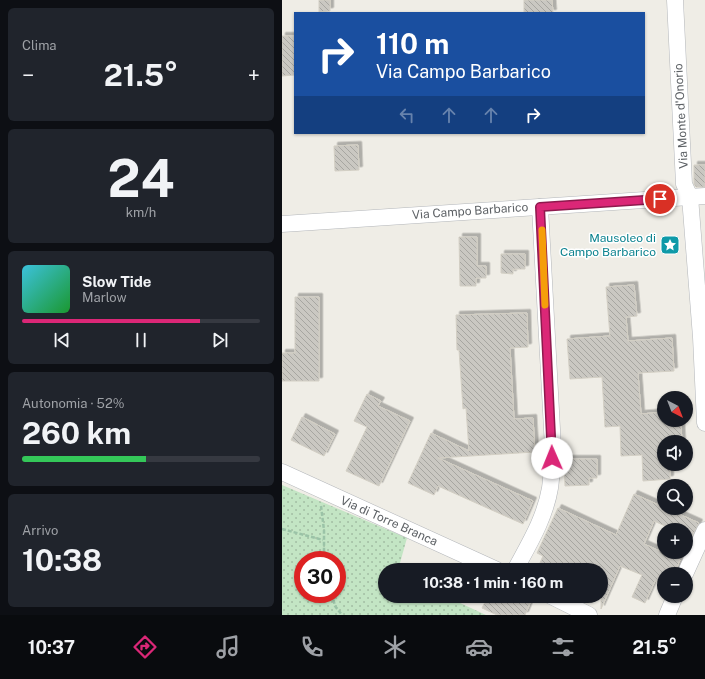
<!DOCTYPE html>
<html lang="it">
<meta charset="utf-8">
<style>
:root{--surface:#171b24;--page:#20242c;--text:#f1f3f6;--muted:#9ea1a6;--line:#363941;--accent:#db2777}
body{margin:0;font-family:"Public Sans",sans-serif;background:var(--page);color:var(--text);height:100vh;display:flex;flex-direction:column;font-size:15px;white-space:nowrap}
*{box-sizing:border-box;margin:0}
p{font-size:13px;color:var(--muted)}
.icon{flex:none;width:22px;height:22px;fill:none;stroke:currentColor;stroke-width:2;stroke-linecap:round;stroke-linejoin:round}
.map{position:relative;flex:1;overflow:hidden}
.sheet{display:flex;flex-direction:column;gap:8px;padding:8px;background:#0d0f14;width:282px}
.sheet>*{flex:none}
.hud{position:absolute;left:12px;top:12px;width:351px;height:122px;border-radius:0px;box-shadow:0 1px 3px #0004;background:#1a4fa0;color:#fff;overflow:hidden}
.needle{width:26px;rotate:138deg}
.tools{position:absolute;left:375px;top:391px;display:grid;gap:8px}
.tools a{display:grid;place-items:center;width:36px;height:36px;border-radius:50%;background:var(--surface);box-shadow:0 1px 3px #0004;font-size:20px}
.speed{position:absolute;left:12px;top:551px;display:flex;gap:8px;font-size:20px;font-weight:700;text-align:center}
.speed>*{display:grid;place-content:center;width:52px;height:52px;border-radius:50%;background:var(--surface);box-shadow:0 1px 3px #0004;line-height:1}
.speed .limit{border:6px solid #d22;background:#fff;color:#111}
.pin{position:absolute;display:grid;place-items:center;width:34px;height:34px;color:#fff;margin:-17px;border:2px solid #fff;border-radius:50%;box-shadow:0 1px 4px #0007}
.me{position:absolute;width:44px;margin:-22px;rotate:359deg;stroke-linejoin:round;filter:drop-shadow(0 0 3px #0008)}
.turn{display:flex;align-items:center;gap:14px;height:84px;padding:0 16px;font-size:18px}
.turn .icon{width:52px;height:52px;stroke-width:2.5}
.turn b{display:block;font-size:28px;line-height:34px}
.lanes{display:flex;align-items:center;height:38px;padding:0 16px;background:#0003;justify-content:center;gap:20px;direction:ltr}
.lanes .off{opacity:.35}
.big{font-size:30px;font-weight:700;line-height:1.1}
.sheet .card{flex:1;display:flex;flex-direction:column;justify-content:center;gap:6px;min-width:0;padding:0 14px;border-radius:6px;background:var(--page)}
.sheet .dial{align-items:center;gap:0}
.dial b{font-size:52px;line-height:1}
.song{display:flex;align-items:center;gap:12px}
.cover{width:48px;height:48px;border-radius:6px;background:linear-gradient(135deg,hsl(190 70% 55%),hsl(130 70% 35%))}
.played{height:4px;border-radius:2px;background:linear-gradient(90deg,var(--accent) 75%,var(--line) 75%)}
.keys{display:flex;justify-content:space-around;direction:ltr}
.heat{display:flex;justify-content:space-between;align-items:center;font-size:22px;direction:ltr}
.charge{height:6px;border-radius:3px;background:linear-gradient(90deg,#34c759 52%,var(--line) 0)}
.trip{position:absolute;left:96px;top:563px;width:230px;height:40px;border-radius:20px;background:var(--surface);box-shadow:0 1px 3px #0004;font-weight:700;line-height:40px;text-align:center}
.tabs{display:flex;height:64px;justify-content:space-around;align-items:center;background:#090b0e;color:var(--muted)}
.tabs .icon{width:28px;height:28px}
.tabs .current{color:var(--accent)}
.tabs b{font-size:18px;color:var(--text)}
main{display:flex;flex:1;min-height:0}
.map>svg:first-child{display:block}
.park{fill:url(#park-dots);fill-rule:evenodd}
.building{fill:url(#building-back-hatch);stroke:#d3cfc4;filter:url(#shadow)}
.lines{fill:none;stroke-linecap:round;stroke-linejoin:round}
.minor-casing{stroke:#b3b6ba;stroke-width:17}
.path{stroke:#9bc3a7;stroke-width:2.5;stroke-dasharray:4 2;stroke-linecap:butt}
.minor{stroke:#fff;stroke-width:16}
.route-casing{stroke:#8e194d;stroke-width:10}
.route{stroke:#db2777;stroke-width:7}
.slow{stroke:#f59e0b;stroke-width:7}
.labels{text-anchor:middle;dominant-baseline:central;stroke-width:3;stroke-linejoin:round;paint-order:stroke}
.street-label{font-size:12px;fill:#5d6165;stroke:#fff}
.culture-label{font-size:12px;fill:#0d838f;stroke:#fff;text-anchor:end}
</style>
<main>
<section class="sheet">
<div class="card"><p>Clima</p>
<div class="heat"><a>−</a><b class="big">21.5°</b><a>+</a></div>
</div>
<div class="card dial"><b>24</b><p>km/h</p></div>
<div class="card">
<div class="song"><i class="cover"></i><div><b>Slow Tide</b><p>Marlow</p></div></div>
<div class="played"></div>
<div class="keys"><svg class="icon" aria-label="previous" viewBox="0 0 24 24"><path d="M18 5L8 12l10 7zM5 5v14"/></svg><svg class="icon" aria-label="pause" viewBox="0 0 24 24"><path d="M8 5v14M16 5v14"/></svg><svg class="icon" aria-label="next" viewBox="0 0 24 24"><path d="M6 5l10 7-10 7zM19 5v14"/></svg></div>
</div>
<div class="card"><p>Autonomia · 52%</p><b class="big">260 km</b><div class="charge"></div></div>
<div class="card"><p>Arrivo</p><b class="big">10:38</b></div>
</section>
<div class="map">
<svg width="423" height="615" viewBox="0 0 423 615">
<defs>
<pattern id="park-dots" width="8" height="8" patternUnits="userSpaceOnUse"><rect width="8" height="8" fill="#c3e5c4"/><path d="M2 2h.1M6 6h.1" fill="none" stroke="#a2bda3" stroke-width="1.8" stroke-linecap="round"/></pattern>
<pattern id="building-back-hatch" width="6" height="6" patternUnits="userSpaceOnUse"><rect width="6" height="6" fill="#cac8c2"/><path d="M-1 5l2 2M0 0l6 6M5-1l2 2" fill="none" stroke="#a7a6a1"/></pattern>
<filter id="shadow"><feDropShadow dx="3.5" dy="-3.5" stdDeviation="0" flood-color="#0004"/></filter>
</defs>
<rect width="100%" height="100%" fill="#efede6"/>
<path class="park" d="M0 485 125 538 116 570H103V596H163L204 615H0ZM21 560H55V594H21Z"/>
<g class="building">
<polygon points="37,0 48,0 48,11 37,12"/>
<polygon points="242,0 270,0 271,13 242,13"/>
<polygon points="0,36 13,36 13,75 0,76"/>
<polygon points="76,145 77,170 53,171 52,146"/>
<polygon points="412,165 423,165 423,187 414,187 412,184"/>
<polygon points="177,237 195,237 195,266 204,266 204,278 194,278 194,286 178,286"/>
<polygon points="219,254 243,254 243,269 231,269 231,274 219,273"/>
<polygon points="352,285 355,316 344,317 346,341 390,338 392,371 356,373 359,414 382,412 382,420 392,420 392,427 399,426 400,442 382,442 382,464 388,464 388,479 361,481 360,455 339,456 338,426 323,427 320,377 288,379 285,339 328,336 324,287"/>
<polygon points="13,297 37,297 37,381 0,381 0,353 13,353"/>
<polygon points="245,313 246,347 228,348 232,419 251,418 253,452 156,458 251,501 241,524 156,486 152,495 126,483 149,433 187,451 184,408 181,409 177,350 175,350 174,315"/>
<polygon points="85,394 99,401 96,406 128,421 97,486 64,471 85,427 72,421"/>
<polygon points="20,417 53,434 42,456 9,440"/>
<polygon points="282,459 315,459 315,478 307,478 307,485 283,486"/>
<polygon points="352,494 417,523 404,549 404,530 392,530 372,521 362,544 398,560 392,574 382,574 382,585 373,581 363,603 350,597 360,575 338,566 319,609 319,570 268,570 257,565 261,556 255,553 276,508 334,535"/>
<polygon points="206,596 251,596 243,615 215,615 200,608"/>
</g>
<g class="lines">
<g class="minor-casing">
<g id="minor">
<polyline points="393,0 402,184 408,197 419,337 423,423"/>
<polyline points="0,224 423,196"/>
<polyline points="0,472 215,570"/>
<path d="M233 570C247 544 263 518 268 488 270 475 270 461 271 448L258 207"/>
<polyline points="403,574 423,530"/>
<polyline points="269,596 307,615"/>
<polyline points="385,615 393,596"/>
</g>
</g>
<g class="path">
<polyline points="39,506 42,530 42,556 43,560"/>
<polyline points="0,529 41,540"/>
<polyline points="50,594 53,606 60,615"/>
</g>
<use href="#minor" class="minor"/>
</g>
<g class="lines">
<g class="route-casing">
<polyline id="route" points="270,458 258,207 378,199"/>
</g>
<use href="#route" class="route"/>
<polyline class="slow" points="260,230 263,305"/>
</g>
<defs>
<g id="sight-square" transform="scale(1)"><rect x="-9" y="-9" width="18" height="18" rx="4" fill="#0f9aa8" stroke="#fff"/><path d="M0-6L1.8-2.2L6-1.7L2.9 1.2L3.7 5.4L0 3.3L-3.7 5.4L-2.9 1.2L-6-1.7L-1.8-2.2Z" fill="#fff"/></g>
</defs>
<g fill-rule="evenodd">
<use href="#sight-square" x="388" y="245"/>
</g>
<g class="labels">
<g class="street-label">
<text transform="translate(399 116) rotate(-93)">Via Monte d'Onorio</text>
<text transform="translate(188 211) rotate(-4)">Via Campo Barbarico</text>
<text transform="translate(107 521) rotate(24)">Via di Torre Branca</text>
</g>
<g class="culture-label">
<text x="374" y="238">Mausoleo di<tspan x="374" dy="14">Campo Barbarico</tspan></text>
</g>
</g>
</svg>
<div class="tools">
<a><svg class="needle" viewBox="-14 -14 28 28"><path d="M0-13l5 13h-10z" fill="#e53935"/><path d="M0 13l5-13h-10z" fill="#9ea1a6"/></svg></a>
<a><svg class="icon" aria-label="sound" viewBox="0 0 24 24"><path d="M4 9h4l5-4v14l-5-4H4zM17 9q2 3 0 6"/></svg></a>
<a><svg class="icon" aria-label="search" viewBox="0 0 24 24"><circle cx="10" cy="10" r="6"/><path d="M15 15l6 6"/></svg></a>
<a>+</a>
<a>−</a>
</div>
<div class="speed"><div class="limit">30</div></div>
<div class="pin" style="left:378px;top:199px;background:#d93025"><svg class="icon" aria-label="arrive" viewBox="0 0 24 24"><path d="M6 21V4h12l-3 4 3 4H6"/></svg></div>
<svg class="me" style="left:270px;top:458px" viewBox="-20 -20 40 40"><circle r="19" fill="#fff"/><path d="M0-13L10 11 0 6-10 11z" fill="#db2777"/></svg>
<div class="trip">10:38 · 1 min · 160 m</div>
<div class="hud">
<div class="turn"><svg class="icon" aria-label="right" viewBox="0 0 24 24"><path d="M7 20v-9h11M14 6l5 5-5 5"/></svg><div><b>110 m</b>Via Campo Barbarico</div></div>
<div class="lanes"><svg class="icon off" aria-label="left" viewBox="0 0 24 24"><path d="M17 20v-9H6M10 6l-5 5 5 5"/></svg><svg class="icon off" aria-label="ahead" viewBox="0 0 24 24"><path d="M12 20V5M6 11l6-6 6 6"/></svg><svg class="icon off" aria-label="ahead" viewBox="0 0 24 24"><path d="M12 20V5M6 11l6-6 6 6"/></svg><svg class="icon" aria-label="right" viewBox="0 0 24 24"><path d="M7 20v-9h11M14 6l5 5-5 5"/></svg></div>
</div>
</div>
</main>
<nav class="tabs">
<b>10:37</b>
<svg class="icon current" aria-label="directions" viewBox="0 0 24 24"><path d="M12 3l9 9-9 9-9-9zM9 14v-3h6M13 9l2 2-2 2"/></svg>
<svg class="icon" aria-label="music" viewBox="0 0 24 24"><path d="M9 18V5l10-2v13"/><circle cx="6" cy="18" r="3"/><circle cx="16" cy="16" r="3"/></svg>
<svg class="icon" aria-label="phone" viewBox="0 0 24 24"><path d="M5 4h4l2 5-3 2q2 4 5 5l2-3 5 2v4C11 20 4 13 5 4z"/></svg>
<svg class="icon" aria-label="climate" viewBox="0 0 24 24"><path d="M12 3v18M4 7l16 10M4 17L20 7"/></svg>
<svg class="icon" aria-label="car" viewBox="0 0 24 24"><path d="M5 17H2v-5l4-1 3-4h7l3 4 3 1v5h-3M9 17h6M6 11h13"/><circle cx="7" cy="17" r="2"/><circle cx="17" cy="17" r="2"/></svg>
<svg class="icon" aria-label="filters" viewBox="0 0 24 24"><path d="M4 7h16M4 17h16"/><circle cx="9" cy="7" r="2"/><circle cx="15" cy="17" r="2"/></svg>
<b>21.5°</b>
</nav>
